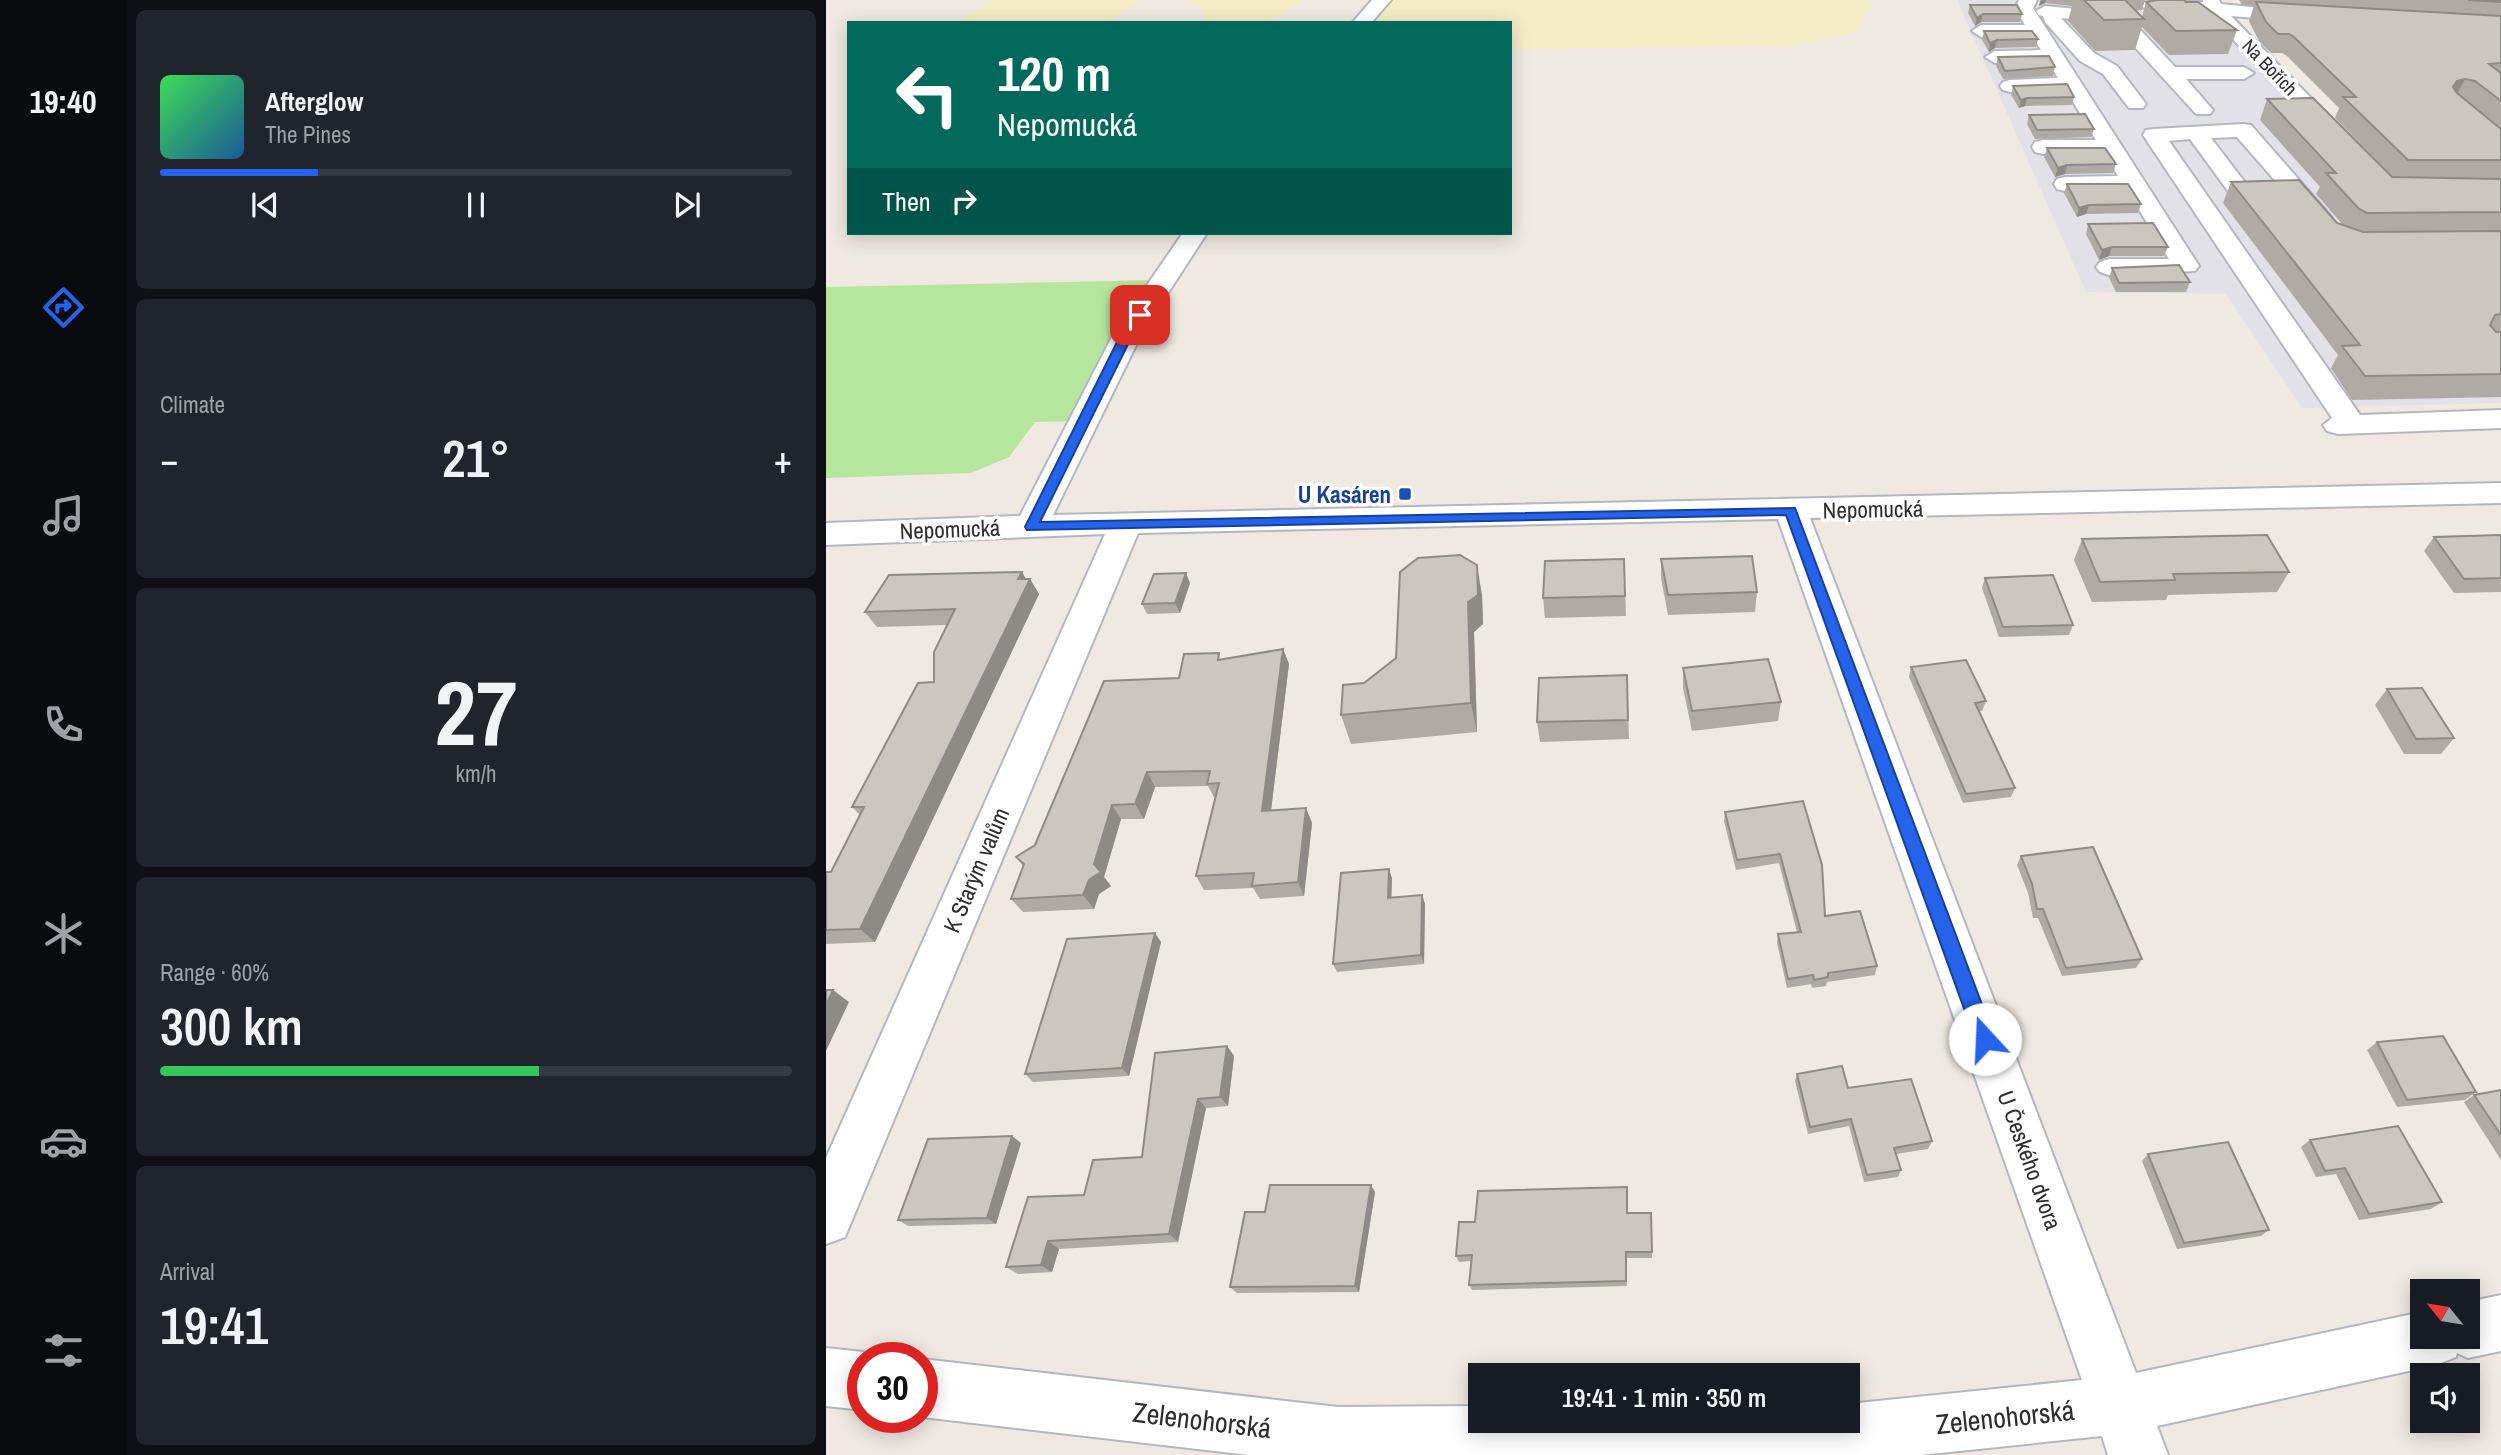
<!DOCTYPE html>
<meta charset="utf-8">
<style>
:root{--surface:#171b24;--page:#20242c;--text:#f1f3f6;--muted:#9ea1a6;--line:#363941;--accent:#2563eb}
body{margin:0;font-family:"Archivo Narrow",sans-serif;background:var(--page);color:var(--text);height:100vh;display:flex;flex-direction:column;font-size:26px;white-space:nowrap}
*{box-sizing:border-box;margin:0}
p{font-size:23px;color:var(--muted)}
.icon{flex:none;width:38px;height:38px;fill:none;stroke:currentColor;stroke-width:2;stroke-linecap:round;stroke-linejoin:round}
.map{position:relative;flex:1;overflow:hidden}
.details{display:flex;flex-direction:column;gap:10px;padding:10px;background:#0d0f14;width:700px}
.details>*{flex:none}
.guide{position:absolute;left:21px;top:21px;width:665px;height:214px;border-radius:0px;box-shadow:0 4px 18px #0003;background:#00695c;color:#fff;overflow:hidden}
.needle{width:46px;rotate:300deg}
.fabs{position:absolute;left:1584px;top:1279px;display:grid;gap:14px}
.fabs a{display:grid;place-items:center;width:70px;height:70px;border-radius:0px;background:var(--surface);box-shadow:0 4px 18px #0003;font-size:35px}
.speed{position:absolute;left:21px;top:1342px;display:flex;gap:14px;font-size:35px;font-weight:700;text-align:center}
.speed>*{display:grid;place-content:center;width:91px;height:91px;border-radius:50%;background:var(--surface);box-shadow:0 4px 18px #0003;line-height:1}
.speed .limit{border:10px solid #d22;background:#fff;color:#111}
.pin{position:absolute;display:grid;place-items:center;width:60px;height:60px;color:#fff;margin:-30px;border-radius:14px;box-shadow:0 4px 10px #0006}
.me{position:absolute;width:77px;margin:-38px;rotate:340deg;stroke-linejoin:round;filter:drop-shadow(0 0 5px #0008)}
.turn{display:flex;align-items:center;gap:24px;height:147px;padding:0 35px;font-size:32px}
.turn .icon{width:91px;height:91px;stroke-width:2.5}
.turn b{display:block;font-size:49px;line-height:60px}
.then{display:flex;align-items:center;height:66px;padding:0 35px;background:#0003;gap:14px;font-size:26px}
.big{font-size:52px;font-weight:600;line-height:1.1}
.details .tile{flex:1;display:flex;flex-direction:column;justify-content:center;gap:10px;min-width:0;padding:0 24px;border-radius:10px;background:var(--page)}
.details .dial{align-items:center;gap:0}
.dial b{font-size:91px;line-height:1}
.song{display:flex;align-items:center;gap:21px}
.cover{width:84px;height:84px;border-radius:10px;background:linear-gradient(135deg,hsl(130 70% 55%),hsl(210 70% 35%))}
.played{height:7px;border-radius:4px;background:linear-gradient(90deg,var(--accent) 25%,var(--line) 25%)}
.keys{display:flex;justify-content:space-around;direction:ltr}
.heat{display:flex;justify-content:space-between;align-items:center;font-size:38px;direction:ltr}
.charge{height:10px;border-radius:5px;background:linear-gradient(90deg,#34c759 60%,var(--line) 0)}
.trip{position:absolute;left:642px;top:1363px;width:392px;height:70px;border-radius:0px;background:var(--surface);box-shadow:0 4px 18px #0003;font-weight:600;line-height:70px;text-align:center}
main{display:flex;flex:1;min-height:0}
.tabs{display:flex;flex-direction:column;width:126px;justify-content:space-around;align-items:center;background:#090b0e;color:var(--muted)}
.tabs .icon{width:49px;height:49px}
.tabs .on{color:var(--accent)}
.tabs b{font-size:32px;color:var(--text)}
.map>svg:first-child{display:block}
.industrial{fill:#e3e1e8}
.green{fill:#b6e59e}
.sand{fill:#f3ecc5}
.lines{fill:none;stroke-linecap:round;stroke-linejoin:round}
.minor-casing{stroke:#b4b7c1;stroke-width:4}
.minor{fill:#fff;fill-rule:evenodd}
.wall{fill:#afaba4}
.shaded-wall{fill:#8e8b86}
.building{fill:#cbc7bf;stroke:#8e8b86;stroke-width:2}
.route{fill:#2563eb;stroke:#184099;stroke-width:2}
.transit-dot{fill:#1a4fb4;stroke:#fff;stroke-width:2.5}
.labels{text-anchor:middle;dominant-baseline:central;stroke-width:7;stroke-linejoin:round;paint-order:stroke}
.far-street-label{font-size:19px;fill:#2e2e2e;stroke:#fff}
.transit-label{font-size:23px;font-weight:bold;fill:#164399;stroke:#fff;text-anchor:end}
.street-label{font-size:23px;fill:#2e2e2e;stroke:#fff}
.near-street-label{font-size:28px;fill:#2e2e2e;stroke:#fff}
</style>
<main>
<nav class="tabs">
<b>19:40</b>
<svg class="icon on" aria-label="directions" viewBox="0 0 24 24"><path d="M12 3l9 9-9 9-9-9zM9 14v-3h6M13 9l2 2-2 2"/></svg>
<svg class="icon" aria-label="music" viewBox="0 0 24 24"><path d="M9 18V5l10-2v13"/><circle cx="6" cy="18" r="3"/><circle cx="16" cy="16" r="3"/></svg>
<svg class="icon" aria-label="phone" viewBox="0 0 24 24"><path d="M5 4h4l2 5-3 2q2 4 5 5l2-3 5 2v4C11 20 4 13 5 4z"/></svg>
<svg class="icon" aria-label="climate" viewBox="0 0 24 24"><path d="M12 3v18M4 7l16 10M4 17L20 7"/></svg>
<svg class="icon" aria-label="car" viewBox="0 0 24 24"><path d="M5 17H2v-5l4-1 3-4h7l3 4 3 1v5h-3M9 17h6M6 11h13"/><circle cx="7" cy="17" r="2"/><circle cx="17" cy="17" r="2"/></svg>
<svg class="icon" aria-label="filters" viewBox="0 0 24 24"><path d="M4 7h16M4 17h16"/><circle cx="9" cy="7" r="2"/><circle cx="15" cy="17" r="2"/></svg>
</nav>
<section class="details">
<div class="tile">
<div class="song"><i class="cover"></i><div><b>Afterglow</b><p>The Pines</p></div></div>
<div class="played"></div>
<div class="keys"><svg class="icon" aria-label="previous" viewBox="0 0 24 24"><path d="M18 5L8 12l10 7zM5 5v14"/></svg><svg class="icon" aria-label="pause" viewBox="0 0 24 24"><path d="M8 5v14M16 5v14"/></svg><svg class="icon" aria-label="next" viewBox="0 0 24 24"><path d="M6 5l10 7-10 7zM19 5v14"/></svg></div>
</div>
<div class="tile"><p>Climate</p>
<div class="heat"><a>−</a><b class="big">21°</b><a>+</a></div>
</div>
<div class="tile dial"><b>27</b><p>km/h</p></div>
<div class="tile"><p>Range · 60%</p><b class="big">300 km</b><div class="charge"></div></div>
<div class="tile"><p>Arrival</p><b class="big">19:41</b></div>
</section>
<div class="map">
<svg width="1675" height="1455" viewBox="0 0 1675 1455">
<rect width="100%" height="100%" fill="#efe9e1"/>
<polygon class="industrial" points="1131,0 1375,0 1563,201 1675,201 1675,403 1476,408 1400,294 1260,292"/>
<polygon class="green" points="338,280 260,421 209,422 183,457 145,473 0,478 0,287"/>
<g class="sand">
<polygon points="168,0 314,0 282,23 129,23"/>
<path d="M358 0H475C444 30 418 23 379 23L376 7Z"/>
<polygon points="556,0 1041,0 1046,6 1029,33 962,46 684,49 684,23 536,23"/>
</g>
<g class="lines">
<g class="minor-casing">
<g id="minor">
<polygon points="546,0 565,0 545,23 526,23"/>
<polygon points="1193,0 1211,0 1207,8 1373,266 1369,271 1283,275 1274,272 1270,267 1274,262 1283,259 1343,259 1301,190 1239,191 1231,189 1228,184 1231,179 1239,177 1292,176 1278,154 1217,154 1209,152 1206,147 1209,142 1217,140 1270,140 1240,90 1184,92 1177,90 1174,86 1177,82 1184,80 1232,78 1222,62 1169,63 1159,57 1169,51 1215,50 1206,36 1155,37 1146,31 1155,25 1199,25 1189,8"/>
<polygon points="1284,0 1377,2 1377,0 1393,0 1395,4 1483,13 1486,17 1483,21 1477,22 1405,16 1522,136 1519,141 1503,141 1383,14 1293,5"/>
<polygon points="1219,6 1303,14 1305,20 1349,67 1418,67 1428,73 1418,79 1360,79 1387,110 1384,114 1370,114 1287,23 1235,18 1268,53 1291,66 1320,104 1317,108 1303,108 1277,74 1254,61 1219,22 1217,16 1213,15 1210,11"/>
<polygon points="1417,124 1425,125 1502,213 1506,218 1502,223 1486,223 1411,137 1385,138 1427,193 1423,198 1407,198 1364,139 1343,141 1534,415 1675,410 1675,428 1512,434 1501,431 1497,425 1506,418 1317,135 1320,130 1328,129"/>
<polygon points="357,233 381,233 316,333 227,515 1675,483 1675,503 984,518 1310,1373 1596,1312 1596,1337 1642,1337 1642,1302 1675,1295 1675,1351 1642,1358 1631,1353 1630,1357 1610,1365 1331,1426 1342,1455 1282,1455 1276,1436 1095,1455 423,1455 96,1417 96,1359 512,1407 654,1406 654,1421 1022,1421 1022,1404 1256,1380 952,519 312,533 19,1237 0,1244 0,1158 279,534 0,545 0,523 194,516 288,333"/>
<polygon points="0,1348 37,1352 51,1358 37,1358 37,1410 0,1406"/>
</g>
</g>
<use href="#minor" class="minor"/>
</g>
<g class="wall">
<polygon points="1214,0 1319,0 1316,10 1309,11 1316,17 1320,2 1360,2 1411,30 1402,54 1343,55 1316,27 1309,50 1269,51 1242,21 1246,6 1219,3 1213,6"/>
<polygon points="1413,0 1675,0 1675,397 1526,400 1505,368 1512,355 1397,203 1405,182 1517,225 1490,194 1494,187 1434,120 1441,99 1567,177 1509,118 1513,108 1461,56 1456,53 1445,53 1433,41 1423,21 1428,6 1416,5"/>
<polygon points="1144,5 1196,14 1194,22 1155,22 1149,26 1142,13"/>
<polygon points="1158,31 1212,39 1210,47 1169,48 1163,52 1156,40"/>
<polygon points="1172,57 1229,67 1227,76 1177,79 1170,66"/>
<polygon points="1187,86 1248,97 1246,105 1199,106 1193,108 1185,95"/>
<polygon points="1203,115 1268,129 1265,137 1209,139 1201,124"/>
<polygon points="1221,148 1290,164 1287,173 1239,174 1229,177 1218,157"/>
<polygon points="1241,184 1315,204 1312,213 1260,214 1251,217 1238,193"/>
<polygon points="1262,224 1342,247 1338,256 1283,256 1273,260 1260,234"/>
<polygon points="1286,268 1364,282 1360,292 1290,292 1283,278"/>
<polygon points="1675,535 1675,592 1628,593 1598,551 1608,537"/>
<polygon points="1256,539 1463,572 1451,592 1342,595 1340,600 1266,602 1248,560"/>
<polygon points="798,559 800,616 719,618 717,598"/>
<polygon points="835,559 931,592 929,612 842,615 835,578"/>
<polygon points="196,572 200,579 204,579 213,594 49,942 0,944 0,872 5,872 34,815 26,807 108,682 121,625 51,627 39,612"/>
<polygon points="1159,578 1247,625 1243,635 1173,637 1156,588"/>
<polygon points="364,583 354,613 321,614 316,604"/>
<polygon points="656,595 657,624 648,632 651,732 525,744 515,715 538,683"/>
<polygon points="457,649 463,664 445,811 480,808 486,823 478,896 434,899 427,888 378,890 370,876 389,799 382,786 329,787 318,819 295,819 278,877 285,886 273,894 268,909 197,912 185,899 197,866 190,857 209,845 353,678 396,659"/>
<polygon points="1085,667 1160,701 1156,711 1153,711 1189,788 1185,797 1137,803 1083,677"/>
<polygon points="857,668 955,702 952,721 866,731 857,688"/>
<polygon points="801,675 803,739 714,742 711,722"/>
<polygon points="1561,689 1628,738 1615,754 1578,754 1549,705"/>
<polygon points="977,801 999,916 1051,966 1049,975 1001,982 1000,986 986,988 985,984 961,988 951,943 952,934 971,932 953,863 910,870 898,821 899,812"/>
<polygon points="1195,856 1316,959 1310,968 1236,976 1212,918 1207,918 1202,893 1191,865"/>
<polygon points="566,878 565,897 596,895 599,904 598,964 511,972 507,964"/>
<polygon points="335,942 303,1076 207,1082 199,1074"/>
<polygon points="1551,1042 1650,1092 1639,1100 1571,1107 1541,1050"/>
<polygon points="401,1046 408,1056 402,1106 380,1108 352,1242 233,1249 226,1272 192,1274 180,1267 258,1195 316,1157"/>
<polygon points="971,1074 1022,1088 1106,1141 1102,1149 1070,1154 1075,1170 1072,1177 1038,1182 1023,1126 982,1134 969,1081"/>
<polygon points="1675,1090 1675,1160 1638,1102 1648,1095"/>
<polygon points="1484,1140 1616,1202 1605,1209 1533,1220 1510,1174 1490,1177 1475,1147"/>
<polygon points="195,1143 170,1224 82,1226 72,1220"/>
<polygon points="1322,1154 1443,1230 1435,1236 1351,1249 1316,1161"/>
<polygon points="549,1192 533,1292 411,1293 404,1287 439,1212"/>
<polygon points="802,1194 802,1213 825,1213 826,1258 801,1258 801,1286 646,1290 643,1285 645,1261 633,1262 630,1256 649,1222"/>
</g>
<g class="shaded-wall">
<polygon points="1215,0 1220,0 1219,3 1213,6"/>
<polygon points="1157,14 1155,22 1149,26 1151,18"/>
<polygon points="1171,40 1169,48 1163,52 1164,43"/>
<polygon points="1639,79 1629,98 1617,107 1631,81"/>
<polygon points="1201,98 1199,106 1193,108 1195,100"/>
<polygon points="1241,165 1239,174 1229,177 1232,168"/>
<polygon points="1263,205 1260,214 1251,217 1253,208"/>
<polygon points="1286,247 1283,256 1273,260 1276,250"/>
<polygon points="651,565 656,595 657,624 648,632 651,732 645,703 642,602"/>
<polygon points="196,572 202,583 204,579 213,594 49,942 34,929"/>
<polygon points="360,573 364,583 354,613 349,603"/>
<polygon points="457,649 463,664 443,826 436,811"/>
<polygon points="321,772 329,787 318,819 309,804"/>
<polygon points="286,805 295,819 278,877 285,886 273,894 268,909 257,895"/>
<polygon points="480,808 486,823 478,896 472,882"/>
<polygon points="563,869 566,878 565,907 562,898"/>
<polygon points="596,895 599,904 598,964 595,955"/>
<polygon points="329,933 335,942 303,1076 296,1068"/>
<polygon points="7,990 23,1002 0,1051 0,1005"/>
<polygon points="401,1046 408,1056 402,1106 394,1097"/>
<polygon points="372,1099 380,1108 352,1242 343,1234"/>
<polygon points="186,1136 195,1143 170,1224 161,1218"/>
<polygon points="545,1185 549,1192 533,1292 529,1286"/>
<polygon points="222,1241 233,1249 226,1272 215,1265"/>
</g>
<g class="building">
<polygon points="1258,0 1299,0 1318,19 1278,20"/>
<polygon points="1331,0 1358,0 1360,2 1372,2 1411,30 1350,31 1320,2"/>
<polygon points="1642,0 1675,0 1675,2"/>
<polygon points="1430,2 1675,16 1675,63 1663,64 1675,73 1675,101 1649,81 1639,79 1631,81 1627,87 1631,93 1675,129 1675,160 1582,160 1517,97 1530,97 1468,37 1463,34 1452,34 1440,22"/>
<polygon points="1144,5 1191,5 1196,14 1157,14 1151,18"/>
<polygon points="1158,31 1206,31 1212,39 1171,40 1164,43"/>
<polygon points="1223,56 1229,67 1179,71 1172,57"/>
<polygon points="1241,84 1248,97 1201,98 1195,100 1187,86"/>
<polygon points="1487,98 1566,177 1675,179 1675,212 1541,213 1533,209 1500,173 1510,173 1441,99"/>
<polygon points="1259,114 1268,129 1211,130 1203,115"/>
<polygon points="1221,148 1279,148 1290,164 1241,165 1232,168"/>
<polygon points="1473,180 1511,223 1537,232 1675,231 1675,314 1669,315 1664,325 1670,332 1675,332 1675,374 1539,376 1516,346 1534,345 1405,182"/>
<polygon points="1241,184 1302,184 1315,204 1263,205 1253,208"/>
<polygon points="1327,223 1342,247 1286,247 1276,250 1262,224"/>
<polygon points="1353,265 1364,282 1293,283 1286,268"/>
<polygon points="1441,535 1463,572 1347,574 1349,580 1274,582 1256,539"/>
<polygon points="1675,535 1675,578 1638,579 1608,537"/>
<polygon points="634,555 651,565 652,595 642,602 645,703 515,715 517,685 538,683 570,658 574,572 592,558"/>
<polygon points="926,556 931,592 842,595 835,559"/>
<polygon points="798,559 799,596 717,598 719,561"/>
<polygon points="196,572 192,579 204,579 34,929 0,930 0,872 5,872 38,807 26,807 92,683 108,682 108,652 129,609 39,612 63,575"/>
<polygon points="360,573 349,603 316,604 328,574"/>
<polygon points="1227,575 1247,625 1177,627 1159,578"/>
<polygon points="457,649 436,811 480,808 472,882 426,886 428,873 370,876 393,783 381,784 384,771 321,772 309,804 286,805 268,864 275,872 263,880 257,895 185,899 198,864 190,857 209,845 278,681 353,678 358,654 393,653 392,660"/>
<polygon points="942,659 955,702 866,711 857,668"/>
<polygon points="1140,660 1160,701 1149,703 1189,788 1140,794 1085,667"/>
<polygon points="801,675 802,720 711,722 713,678"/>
<polygon points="1596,688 1628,738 1590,739 1561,689"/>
<polygon points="977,801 996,865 999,916 1034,911 1051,966 1002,973 1002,977 988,980 987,975 962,979 952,934 975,932 954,854 911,860 899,812"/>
<polygon points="1267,847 1316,959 1240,968 1217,909 1211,909 1206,884 1195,856"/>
<polygon points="563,869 562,898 596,895 595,955 507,964 515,873"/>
<polygon points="329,933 296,1068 199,1074 241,939"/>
<polygon points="0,990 7,990 0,1005"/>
<polygon points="1617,1036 1650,1092 1581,1100 1551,1042"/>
<polygon points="401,1046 394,1097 372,1099 343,1234 222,1241 215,1265 180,1267 202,1197 258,1195 267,1160 316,1157 329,1053"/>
<polygon points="1016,1066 1022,1088 1085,1079 1106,1141 1068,1148 1075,1170 1041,1175 1025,1119 984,1127 971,1074"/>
<polygon points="1675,1090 1675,1135 1648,1095"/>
<polygon points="1572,1126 1616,1202 1543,1214 1519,1168 1499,1171 1484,1140"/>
<polygon points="186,1136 161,1218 72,1220 102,1139"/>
<polygon points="1402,1142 1443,1230 1358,1243 1322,1154"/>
<polygon points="444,1185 545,1185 529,1286 404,1287 419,1212 439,1212"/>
<polygon points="801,1187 801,1213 825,1213 826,1252 800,1252 800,1281 643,1285 646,1255 630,1256 633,1222 649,1222 652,1191"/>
</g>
<polygon class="route" points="310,312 320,315 308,332 214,522 969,508 1169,1039 1166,1045 1159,1048 1152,1045 1149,1039 960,515 201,530 199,527 296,332"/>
<rect class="transit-dot" x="572" y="487" width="14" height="14" rx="3.5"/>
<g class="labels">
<g class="far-street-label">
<text transform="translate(1444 67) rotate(46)">Na Bořích</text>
</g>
<g class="transit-label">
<text x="565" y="494">U Kasáren</text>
</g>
<g class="street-label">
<text transform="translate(1047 509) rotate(-1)">Nepomucká</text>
<text transform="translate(124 529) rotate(-2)">Nepomucká</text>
<text transform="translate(150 870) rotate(-67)">K Starým valům</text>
<text transform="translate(1204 1160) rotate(70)">U Českého dvora</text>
</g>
<g class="near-street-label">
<text transform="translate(1179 1417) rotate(-6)">Zelenohorská</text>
<text transform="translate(376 1420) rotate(7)">Zelenohorská</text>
</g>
</g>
</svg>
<div class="fabs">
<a><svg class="needle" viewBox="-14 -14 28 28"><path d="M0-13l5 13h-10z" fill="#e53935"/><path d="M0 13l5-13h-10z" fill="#9ea1a6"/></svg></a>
<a><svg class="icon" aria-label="sound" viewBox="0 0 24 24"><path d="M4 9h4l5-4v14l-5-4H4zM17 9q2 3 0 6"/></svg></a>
</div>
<div class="speed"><div class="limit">30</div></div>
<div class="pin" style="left:314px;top:315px;background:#d93025"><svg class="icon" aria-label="arrive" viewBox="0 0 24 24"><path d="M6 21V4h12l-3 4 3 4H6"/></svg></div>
<svg class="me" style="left:1159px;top:1039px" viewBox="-20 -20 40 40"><circle r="19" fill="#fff"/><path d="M0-13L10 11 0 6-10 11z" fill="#2563eb"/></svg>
<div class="trip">19:41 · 1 min · 350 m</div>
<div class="guide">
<div class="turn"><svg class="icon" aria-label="left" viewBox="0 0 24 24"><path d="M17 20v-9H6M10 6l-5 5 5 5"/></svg><div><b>120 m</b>Nepomucká</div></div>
<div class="then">Then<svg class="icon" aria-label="right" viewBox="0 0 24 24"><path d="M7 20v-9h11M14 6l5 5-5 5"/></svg></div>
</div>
</div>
</main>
